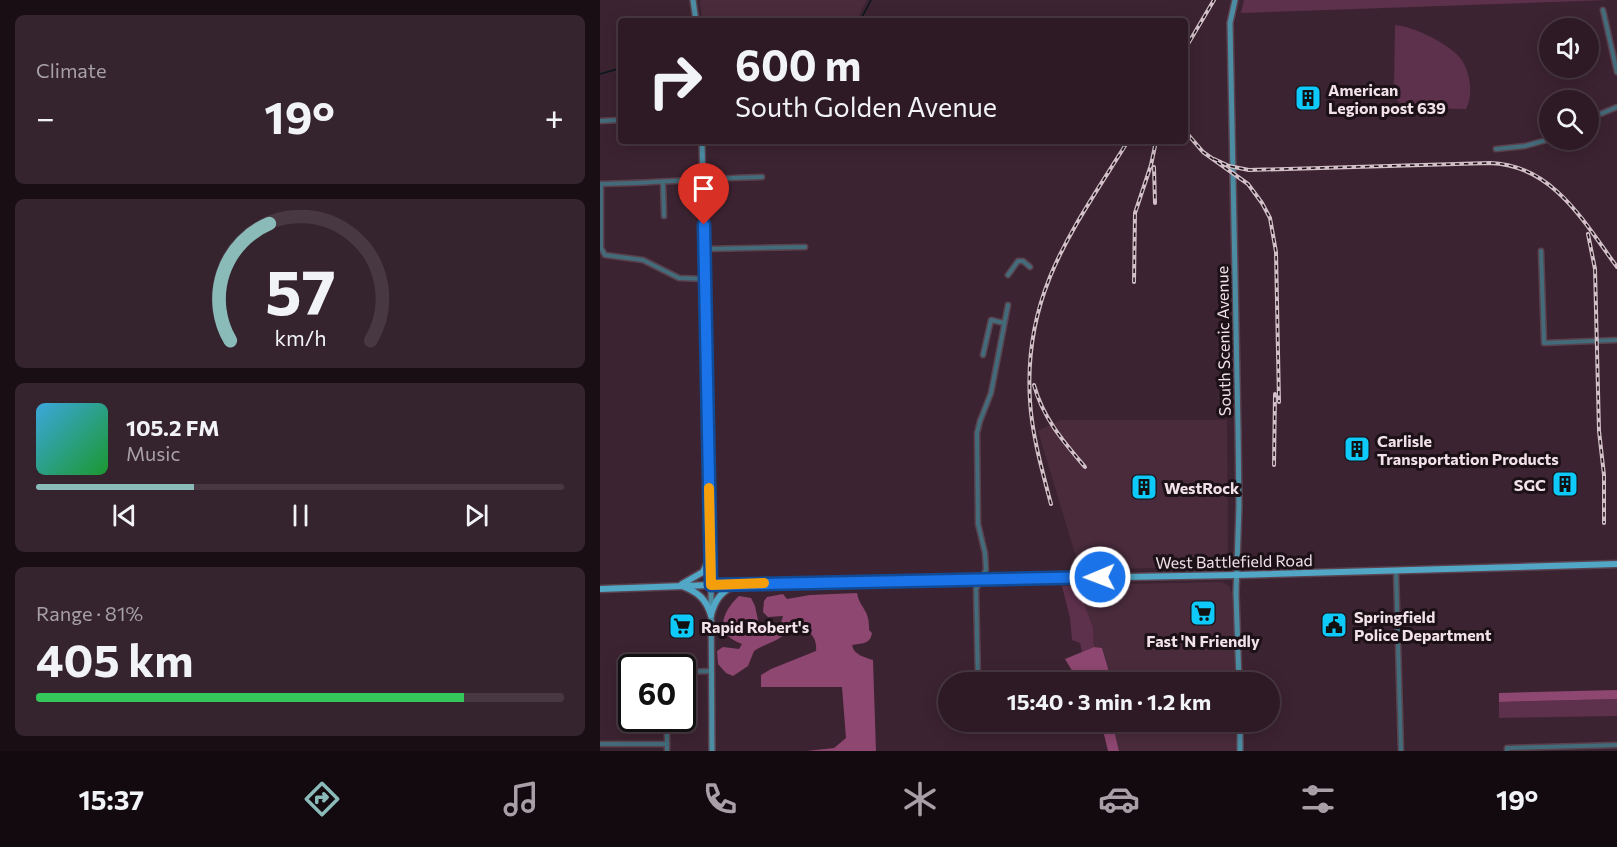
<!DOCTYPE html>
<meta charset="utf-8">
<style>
:root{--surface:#2d1a25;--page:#35232d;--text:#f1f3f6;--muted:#a7a1a7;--line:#483842;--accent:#8bbbb9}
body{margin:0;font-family:Commissioner,sans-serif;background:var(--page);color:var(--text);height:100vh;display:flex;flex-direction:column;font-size:22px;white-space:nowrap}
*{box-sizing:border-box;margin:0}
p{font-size:20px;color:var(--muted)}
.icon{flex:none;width:33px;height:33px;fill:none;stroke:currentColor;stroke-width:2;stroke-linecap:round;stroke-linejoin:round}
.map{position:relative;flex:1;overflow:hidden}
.side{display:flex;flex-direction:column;gap:15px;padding:15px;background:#190e14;width:600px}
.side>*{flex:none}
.guide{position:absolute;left:18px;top:18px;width:570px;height:126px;border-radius:6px;box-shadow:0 3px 15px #0003,0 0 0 2px var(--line);background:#2d1a25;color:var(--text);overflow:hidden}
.fabs{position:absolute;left:939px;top:18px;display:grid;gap:12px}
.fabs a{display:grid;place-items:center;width:60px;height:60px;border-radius:50%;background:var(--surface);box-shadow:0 3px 15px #0003,0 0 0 2px var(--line);font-size:30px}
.speed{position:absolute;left:18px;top:654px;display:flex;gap:12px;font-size:30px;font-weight:700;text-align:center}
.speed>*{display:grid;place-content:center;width:78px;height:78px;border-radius:50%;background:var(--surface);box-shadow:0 3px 15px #0003,0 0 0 2px var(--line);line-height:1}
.speed .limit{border:3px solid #111;border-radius:9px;background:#fff;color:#111}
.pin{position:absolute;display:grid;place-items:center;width:51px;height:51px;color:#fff;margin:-62px -26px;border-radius:50% 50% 50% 0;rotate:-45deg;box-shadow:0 0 6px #0007}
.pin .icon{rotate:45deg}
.me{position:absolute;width:66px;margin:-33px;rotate:269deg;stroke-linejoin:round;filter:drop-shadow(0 0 4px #0008)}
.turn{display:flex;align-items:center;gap:21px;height:126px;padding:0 18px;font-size:27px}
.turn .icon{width:78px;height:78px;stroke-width:2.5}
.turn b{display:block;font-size:42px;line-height:51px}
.big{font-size:45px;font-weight:700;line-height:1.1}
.side .tile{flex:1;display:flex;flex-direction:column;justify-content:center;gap:9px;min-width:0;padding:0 21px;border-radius:9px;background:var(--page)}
.side .dial{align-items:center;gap:0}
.dial svg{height:156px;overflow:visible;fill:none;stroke:var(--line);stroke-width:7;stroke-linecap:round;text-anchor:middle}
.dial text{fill:var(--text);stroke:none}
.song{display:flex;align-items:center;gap:18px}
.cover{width:72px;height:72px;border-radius:9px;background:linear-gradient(135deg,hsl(200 70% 55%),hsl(130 70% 35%))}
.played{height:6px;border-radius:3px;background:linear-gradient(90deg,var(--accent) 30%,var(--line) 30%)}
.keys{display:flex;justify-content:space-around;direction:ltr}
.heat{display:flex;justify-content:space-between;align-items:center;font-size:33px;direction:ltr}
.charge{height:9px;border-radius:4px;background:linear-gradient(90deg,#34c759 81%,var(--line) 0)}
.trip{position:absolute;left:338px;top:672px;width:342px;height:60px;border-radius:30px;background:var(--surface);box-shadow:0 3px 15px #0003,0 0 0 2px var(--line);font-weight:700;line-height:60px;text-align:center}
.tab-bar{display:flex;height:96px;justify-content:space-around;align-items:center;background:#120a0f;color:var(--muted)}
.tab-bar .icon{width:42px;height:42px}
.tab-bar .selected{color:var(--accent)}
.tab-bar b{font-size:27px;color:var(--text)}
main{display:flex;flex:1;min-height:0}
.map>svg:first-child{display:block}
.built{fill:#4a2b3c}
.green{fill:#5d304b}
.forest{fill:#8e4771}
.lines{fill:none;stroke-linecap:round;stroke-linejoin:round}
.stream{stroke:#09171c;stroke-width:1.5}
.street-casing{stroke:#59414e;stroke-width:7}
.secondary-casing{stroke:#59414e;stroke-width:8}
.primary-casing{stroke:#59414e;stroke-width:9}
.street{stroke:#436b79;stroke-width:4}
.secondary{stroke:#4c8da4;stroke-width:5}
.primary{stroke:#51a7c5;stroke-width:6}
.rail-casing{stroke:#d2bfc8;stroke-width:4}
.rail{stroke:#1c1117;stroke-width:1.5;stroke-dasharray:4.5;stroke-linecap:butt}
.route-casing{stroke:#114b97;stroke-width:15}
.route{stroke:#1a73e8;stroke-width:10}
.slow{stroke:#f59e0b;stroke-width:10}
.labels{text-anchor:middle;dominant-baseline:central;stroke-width:6;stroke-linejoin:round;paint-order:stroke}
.poi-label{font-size:16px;font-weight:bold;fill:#f2e1e9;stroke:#1c1117;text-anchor:start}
.street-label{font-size:16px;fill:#f2e1e9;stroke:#1c1117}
</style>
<main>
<section class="side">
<div class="tile"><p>Climate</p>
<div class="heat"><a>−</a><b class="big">19°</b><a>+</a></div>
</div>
<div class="tile dial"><svg viewBox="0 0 100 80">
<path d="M14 69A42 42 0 1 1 86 69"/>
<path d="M14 69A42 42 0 0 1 34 9" stroke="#8bbbb9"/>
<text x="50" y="56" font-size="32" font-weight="700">57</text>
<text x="50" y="72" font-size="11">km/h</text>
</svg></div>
<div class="tile">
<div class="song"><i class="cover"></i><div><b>105.2 FM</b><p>Music</p></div></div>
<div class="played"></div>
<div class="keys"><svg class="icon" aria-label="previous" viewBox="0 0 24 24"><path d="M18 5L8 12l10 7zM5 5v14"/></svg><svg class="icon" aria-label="pause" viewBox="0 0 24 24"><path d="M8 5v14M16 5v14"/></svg><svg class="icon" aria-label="next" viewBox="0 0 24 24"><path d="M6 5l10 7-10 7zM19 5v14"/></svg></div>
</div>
<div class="tile"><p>Range · 81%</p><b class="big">405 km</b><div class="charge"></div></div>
</section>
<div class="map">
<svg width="1017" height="751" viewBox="0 0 1017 751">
<rect width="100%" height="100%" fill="#3c2331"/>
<g class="built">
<polygon points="100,0 267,0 256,21 102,21"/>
<polygon points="460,420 627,420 628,566 480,570 438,431"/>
<polygon points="622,582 629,586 632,594 635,682 512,682 502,648 494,647 493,627 477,585"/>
<polygon points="512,722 636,722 636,751 519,751"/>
</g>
<g class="green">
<polygon points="644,0 1009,0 641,13"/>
<path d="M795 25C813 26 850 44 861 59 870 72 874 95 866 109L817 108 816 104 800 103 797 100V85L794 84Z"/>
<polygon points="477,585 493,627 494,647 482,652 480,643 472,640 470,618 462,586"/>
<polygon points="1017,699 1017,716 899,718 899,702"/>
</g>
<g class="forest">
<path d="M257 593C260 609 270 609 269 630L272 633C270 645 261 643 252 645 254 655 264 657 273 660L276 751H206L234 748 246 738 242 687H161V675L171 669 216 651C218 633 204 629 191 622 185 642 169 641 154 651L148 666 133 676 126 673 118 664 117 651 123 647 139 649 142 644C114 634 121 613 139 596L151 598 155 606 159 625 171 632 181 623 183 616 168 617 163 612 164 601 167 597 183 594 187 599 210 595Z"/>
<polygon points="494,647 502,648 512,682 479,682 465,659"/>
<polygon points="1017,690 1017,699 899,702 899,693"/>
<polygon points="501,722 512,722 519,751 508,751"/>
</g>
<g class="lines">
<g class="stream">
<polyline points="260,21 271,0"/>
<polyline points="0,74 21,68"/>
</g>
<g class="street-casing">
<g id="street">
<polyline points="1003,10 1017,72"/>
<polyline points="988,119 1017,107"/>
<polyline points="0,121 21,120"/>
<polyline points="896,149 925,146 950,139"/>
<polyline points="63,183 64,216"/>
<polyline points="1,184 1,248 5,255 43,260 79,278 105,279"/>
<path d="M1 184C55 183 108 178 162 177"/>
<polyline points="104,249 205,247"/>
<polyline points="941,251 944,343 1017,340"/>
<polyline points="408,275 418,261 423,261 430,267"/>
<polyline points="383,355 391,320 404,323"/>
<polyline points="796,571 801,751"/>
<polyline points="82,672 111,671"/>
<polyline points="378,682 376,589 386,570 385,553 378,524 377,433 380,421 391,393 408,305"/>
<polyline points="0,744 67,744"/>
<polyline points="67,751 67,718"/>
<polyline points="907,751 907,748 1017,745"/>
</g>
</g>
<g class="secondary-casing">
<g id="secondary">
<polyline points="93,0 96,21"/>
<polyline points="635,0 630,23 638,428 639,506 636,593 639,682"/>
<polyline points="102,141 111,585 112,751"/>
<polyline points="640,722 640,751"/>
</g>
</g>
<g class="primary-casing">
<g id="primary">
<polyline points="82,584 103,572 110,558"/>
<path d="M82 586C98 592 106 599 111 615"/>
<polyline points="0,589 139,584 636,575 1017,564"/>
<path d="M111 615C115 600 121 591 136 585"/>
</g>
</g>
<use href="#street" class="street"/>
<use href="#secondary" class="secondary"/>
<use href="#primary" class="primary"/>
<g class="rail-casing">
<g id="rail">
<polyline points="585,49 614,0"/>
<polyline points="585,131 603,152 648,184 662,203 670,218 676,252 679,402"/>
<path d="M614 159 629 166 649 170 890 163C953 165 984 222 1017 267"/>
<polyline points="554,167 555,203"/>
<polyline points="988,234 995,269 999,431 1004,475 1004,523"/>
<polyline points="534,282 535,213 551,165 555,146"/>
<path d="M434 385C443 418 463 441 485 467"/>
<polyline points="674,465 675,394"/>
<path d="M451 504C442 470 432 435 430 401 423 292 474 228 528 141"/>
</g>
</g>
<use href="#rail" class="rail"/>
</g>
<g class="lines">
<g class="route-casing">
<polyline id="route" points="104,225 111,585 500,577"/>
</g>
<use href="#route" class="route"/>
<polyline class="slow" points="109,488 111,585 164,583"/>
</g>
<defs>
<g id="building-square" transform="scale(1.35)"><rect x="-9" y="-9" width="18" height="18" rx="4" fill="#0ecafa" stroke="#1c1117"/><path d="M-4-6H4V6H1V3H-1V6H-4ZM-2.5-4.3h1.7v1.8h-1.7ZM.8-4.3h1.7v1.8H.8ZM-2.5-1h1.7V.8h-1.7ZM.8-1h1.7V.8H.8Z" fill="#111"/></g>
<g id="supermarket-square" transform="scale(1.35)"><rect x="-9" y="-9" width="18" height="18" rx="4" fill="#0ecafa" stroke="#1c1117"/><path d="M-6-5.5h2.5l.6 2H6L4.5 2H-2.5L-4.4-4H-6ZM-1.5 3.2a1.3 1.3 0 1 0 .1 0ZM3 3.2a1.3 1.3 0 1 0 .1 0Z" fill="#111"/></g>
<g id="civic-square" transform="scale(1.35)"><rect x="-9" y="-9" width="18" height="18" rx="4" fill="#0ecafa" stroke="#1c1117"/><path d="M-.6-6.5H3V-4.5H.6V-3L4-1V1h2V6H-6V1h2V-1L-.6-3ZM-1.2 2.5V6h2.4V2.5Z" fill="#111"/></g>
</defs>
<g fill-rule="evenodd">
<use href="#building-square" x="708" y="98"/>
<use href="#building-square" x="757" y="449"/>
<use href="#building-square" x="965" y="484"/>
<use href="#building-square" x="544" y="487"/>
<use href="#supermarket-square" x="603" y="613"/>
<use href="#civic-square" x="734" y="625"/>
<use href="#supermarket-square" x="82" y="626"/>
</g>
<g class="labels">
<g class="poi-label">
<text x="728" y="89">American<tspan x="728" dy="18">Legion post 639</tspan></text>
<text x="777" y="440">Carlisle<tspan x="777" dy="18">Transportation Products</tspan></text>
<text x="946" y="484" text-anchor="end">SGC</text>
<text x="564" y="487">WestRock</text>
<text x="754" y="616">Springfield<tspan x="754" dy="18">Police Department</tspan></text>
<text x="101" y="626">Rapid Robert's</text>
<text x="603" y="640" text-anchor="middle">Fast 'N Friendly</text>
</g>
<g class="street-label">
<text transform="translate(623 341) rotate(-91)">South Scenic Avenue</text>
<text transform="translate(634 561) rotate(-1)">West Battlefield Road</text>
</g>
</g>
</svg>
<div class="fabs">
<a><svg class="icon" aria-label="sound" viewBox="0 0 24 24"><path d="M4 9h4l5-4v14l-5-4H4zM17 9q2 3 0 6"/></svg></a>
<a><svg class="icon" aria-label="search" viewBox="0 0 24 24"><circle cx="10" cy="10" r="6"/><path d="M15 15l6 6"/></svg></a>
</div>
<div class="speed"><div class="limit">60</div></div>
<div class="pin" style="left:104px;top:225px;background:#d93025"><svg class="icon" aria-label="arrive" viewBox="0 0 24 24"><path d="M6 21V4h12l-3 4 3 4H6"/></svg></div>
<svg class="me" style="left:500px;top:577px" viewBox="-20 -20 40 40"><circle r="17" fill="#1a73e8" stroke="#fff" stroke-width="3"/><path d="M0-11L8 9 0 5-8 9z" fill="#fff"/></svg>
<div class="trip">15:40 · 3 min · 1.2 km</div>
<div class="guide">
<div class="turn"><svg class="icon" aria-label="right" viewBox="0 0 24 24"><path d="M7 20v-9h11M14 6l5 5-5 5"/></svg><div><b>600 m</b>South Golden Avenue</div></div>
</div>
</div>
</main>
<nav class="tab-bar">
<b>15:37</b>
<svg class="icon selected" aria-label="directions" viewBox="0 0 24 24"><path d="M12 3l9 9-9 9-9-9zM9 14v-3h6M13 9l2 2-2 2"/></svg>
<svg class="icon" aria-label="music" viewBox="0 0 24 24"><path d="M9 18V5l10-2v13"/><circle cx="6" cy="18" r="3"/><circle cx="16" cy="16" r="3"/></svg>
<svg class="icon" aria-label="phone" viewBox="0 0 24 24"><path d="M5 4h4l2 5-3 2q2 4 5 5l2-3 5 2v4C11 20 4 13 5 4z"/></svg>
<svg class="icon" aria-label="climate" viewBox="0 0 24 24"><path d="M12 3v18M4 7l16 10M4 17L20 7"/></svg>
<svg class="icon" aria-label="car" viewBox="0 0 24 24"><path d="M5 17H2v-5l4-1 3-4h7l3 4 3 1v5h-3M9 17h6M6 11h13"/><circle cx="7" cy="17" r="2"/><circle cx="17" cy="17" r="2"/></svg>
<svg class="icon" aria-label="filters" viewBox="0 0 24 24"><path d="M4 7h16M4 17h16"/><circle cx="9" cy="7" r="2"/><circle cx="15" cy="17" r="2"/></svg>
<b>19°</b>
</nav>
